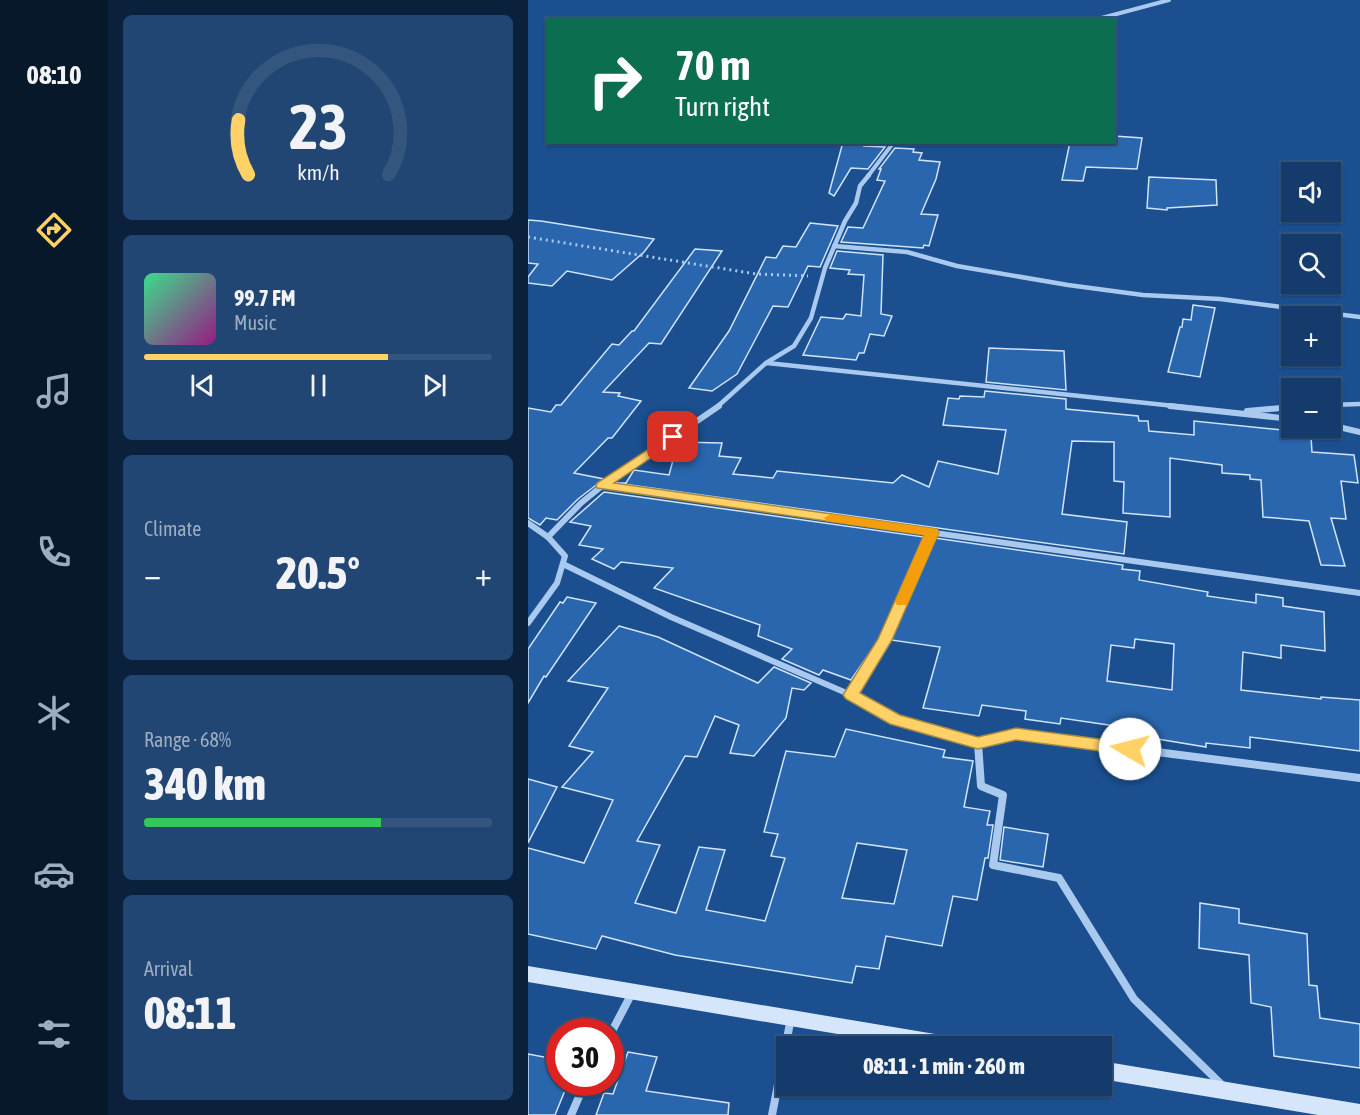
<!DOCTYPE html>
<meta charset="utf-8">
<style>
:root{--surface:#143b6b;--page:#214673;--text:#f1f3f6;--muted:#9dadc1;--line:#33557e;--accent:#ffd166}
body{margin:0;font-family:"Asap Condensed",sans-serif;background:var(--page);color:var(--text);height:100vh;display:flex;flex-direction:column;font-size:22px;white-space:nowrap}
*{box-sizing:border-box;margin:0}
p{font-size:20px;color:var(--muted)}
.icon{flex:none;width:33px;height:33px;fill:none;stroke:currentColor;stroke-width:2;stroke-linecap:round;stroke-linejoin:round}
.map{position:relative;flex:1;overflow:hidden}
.side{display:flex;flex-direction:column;gap:15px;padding:15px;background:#0b203b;width:420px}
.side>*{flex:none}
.top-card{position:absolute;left:18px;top:18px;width:570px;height:126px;border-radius:0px;box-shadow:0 2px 4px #0004,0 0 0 2px var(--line);background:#0b6e4f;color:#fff;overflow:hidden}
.controls{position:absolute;left:753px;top:162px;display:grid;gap:12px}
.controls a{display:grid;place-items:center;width:60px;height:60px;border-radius:0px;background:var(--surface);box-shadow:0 2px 4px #0004,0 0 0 2px var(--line);font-size:30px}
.speed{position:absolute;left:18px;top:1018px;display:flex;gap:12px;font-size:30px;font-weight:700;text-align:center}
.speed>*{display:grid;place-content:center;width:78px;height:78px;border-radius:50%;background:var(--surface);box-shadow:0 2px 4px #0004,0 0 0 2px var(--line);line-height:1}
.speed .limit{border:9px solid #d22;background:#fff;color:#111}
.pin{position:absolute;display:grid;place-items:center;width:51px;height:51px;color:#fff;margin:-26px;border-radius:12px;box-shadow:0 3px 9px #0006}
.me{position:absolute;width:66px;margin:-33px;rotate:278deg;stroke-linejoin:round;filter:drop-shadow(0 0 4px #0008)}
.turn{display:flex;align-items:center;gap:21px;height:126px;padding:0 30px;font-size:27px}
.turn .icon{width:78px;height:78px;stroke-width:2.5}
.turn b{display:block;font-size:42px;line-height:51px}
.big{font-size:45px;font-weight:800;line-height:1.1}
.side .widget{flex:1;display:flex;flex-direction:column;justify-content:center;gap:9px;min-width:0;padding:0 21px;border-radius:9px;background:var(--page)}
.side .dial{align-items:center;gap:0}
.dial svg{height:156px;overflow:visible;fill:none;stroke:var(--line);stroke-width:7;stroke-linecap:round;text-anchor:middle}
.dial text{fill:var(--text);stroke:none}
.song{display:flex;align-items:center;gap:18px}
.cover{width:72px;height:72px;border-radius:9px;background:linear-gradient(135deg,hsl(150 70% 55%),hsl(310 70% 35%))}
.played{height:6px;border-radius:3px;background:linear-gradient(90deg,var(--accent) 70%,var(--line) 70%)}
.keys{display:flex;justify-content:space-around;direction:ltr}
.heat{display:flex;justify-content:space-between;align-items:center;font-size:33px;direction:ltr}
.charge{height:9px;border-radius:4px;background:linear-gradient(90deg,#34c759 68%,var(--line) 0)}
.trip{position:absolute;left:248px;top:1036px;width:336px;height:60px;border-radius:0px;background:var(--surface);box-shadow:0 2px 4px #0004,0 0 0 2px var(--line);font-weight:800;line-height:60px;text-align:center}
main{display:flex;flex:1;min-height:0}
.tabs{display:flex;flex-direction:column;width:108px;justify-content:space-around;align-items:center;background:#08182b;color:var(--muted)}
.tabs .icon{width:42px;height:42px}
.tabs .selected{color:var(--accent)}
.tabs b{font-size:27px;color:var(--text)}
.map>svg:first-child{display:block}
.building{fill:#2a66ad;stroke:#cfe3fa;stroke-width:1.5;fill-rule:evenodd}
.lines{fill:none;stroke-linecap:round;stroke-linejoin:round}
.path{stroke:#a9c9ee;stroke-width:3;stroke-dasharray:2 4;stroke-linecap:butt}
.street-far3{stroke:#a9c9ee;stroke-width:4}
.street-far2{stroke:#a9c9ee;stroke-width:4.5}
.street-far1{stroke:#a9c9ee;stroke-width:6}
.street{stroke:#a9c9ee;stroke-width:8}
.secondary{fill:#d6e6fa;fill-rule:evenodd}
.route{fill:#ffd166;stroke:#a68842;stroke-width:1.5}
.slow{fill:#f59e0b}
</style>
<main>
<nav class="tabs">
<b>08:10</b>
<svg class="icon selected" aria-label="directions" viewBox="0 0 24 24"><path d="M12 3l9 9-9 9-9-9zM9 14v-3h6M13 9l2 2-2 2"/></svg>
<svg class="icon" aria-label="music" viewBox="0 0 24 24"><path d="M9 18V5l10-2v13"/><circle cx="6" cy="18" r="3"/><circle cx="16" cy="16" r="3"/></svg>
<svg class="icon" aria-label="phone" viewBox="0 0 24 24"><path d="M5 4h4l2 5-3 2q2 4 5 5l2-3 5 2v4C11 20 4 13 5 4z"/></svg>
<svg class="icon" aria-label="climate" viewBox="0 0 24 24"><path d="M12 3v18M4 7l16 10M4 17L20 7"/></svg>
<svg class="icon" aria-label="car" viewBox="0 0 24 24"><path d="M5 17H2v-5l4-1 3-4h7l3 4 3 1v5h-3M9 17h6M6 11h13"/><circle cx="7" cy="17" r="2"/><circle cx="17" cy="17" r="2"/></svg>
<svg class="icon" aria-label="filters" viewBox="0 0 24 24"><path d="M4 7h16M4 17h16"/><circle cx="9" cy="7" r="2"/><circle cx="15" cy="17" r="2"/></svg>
</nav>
<section class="side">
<div class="widget dial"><svg viewBox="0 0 100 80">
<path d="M14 69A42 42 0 1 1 86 69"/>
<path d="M14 69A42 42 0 0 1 9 41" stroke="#ffd166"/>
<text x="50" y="56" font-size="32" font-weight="700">23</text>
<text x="50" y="72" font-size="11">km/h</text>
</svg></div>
<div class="widget">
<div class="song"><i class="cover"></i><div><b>99.7 FM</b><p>Music</p></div></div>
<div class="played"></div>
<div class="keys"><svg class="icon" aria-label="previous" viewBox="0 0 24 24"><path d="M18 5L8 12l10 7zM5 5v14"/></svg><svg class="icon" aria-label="pause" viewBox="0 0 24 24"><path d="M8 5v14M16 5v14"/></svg><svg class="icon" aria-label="next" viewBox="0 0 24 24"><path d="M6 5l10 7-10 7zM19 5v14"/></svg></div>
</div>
<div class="widget"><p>Climate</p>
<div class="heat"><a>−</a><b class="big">20.5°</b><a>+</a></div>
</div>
<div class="widget"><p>Range · 68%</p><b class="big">340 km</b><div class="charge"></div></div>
<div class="widget"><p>Arrival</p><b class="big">08:11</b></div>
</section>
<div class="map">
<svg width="832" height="1115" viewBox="0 0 832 1115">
<rect width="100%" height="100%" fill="#1b4f8f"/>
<g class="building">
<polygon points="586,136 614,138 609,169 558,167 555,181 534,180 542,142 586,142"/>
<polygon points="315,142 338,142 336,146 357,147 340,169 323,168 306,196 301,193"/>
<polygon points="367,148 386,149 385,152 394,153 391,160 412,162 408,179 393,214 410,215 401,246 396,245 395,248 313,242 320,227 335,228 357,181 349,180 353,169 351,169"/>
<polygon points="621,177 688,180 689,205 639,208 639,210 619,208"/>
<polygon points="0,220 13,221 126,239 116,252 84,280 39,271 24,286 0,283 0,277 10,264 0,263"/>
<polygon points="282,223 310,226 292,267 280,266 260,307 245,306 209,374 184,391 161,388 201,331 238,257 248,258 255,246 268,247"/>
<polygon points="167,249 194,251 133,344 121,343 75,392 92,393 90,396 113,401 84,438 80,438 46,473 76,479 50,499 29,520 18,518 12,525 0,518 0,408 23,412 28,405 33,405 84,344 91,345 104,331 106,331"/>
<polygon points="309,251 355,255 353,314 364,316 356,336 342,334 336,353 331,353 328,360 275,355 293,317 315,319 318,314 333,316 336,275 320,274 322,270 302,268"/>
<polygon points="665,305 687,308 672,377 640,372 652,327 654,327 655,319 663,320"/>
<polygon points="461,348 536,351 538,390 458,382"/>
<polygon points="457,391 538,399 538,409 610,416 611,421 620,421 621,431 666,435 666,421 764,431 764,435 783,437 784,452 826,455 830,483 813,481 818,519 803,518 817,566 793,565 781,521 735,517 733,480 722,479 722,475 694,473 694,465 642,458 642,517 595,513 596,482 586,481 586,442 544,441 534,514 599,522 596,554 88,483 98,483 106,470 141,475 150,442 194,443 191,456 213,458 205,474 245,478 249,471 365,483 374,475 401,487 410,461 470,474 478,430 415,425 420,398 431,399 432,396 456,397"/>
<polygon points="76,492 396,537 352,638 323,680 295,670 291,675 254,659 264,649 230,636 232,625 126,588 145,568 93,562 86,569 64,559 75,549 51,545 63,526 42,522"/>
<path d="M407 538 595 565 594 569 612 571 611 580 680 592 679 596 728 603V594L755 598V606L796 612 797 651 753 645V658L715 652 713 690 793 699V697L832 700V751L722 737V748L678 743V747L593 733 594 727 533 718 532 724 497 719 498 711 454 705 451 716 395 708 412 647 363 640ZM607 639 646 644 644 690 579 681 583 645 606 648Z"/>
<polygon points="39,597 68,603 18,677 16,676 0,703 0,649 32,602 35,603"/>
<path d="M91 626 130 637 230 683 246 667 283 683 276 690 264 688 258 718 226 756 202 753 211 725 187 716 169 757 157 756 109 841 132 845 107 903 148 913 171 847 197 850 178 910 237 921 257 858 243 856 250 834 236 832 258 751 307 757 318 729 417 750 415 757 445 761 436 807 462 811 459 825H465L460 858H457L449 900 425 896 414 946 358 936 351 969 328 966 324 983 147 955 74 936 68 949 0 934V848L56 863 85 800 34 787 65 752 41 746 80 688 40 681ZM329 843 379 850 366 904 314 898Z"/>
<polygon points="0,779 29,787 0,843"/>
<polygon points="476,827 520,834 515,867 472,860"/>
<polygon points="672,903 711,909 711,923 779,934 781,985 789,986 792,1018 832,1024 832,1068 746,1056 743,1007 723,1003 721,955 671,948"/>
<polygon points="100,1052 129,1057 118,1091 201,1103 200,1115 68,1115 76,1093 85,1094"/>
<polygon points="0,1054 32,1060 32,1083 40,1083 27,1115 0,1115"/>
</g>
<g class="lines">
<polyline class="path" points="0,237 228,274 280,276"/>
<g class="street-far3">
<polyline points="566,20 641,0"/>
<polyline points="340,176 366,142"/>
</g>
<g class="street-far2">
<polyline points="306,246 379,252 429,266 540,285 615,295 692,299 832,317"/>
<polyline points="239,363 656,407"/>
<polyline points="802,405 832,404"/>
<polyline points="189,407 238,363 266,346 283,318 297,268 317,221 328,203 332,186 341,175"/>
<polyline points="759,407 764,407"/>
</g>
<g class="street-far1">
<polyline points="642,406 764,419"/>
<polyline points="719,411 764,407"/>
<polyline points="802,425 832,432"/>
<polyline points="74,486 832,593"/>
<polyline points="0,523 20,537 37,556 29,583 0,623"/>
<polyline points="20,537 53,503 74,486 191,406"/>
<polyline points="35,564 143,617 323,695"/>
<polyline points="354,713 323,695 357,640 404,532"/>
</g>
<g class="street">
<polyline points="352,711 367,720 450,743 488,734 832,778"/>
<polyline points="450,743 453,786 475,795 465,865 531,878 606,999 694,1085"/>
<polyline points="82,1035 104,993"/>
<polyline points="43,1115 57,1083"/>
<polyline points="244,1115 263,1018"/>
</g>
<g class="secondary">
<polygon points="0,966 437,1039 443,1041 446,1047 387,1047 0,982"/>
<polygon points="573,1061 832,1104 832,1115 790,1115 573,1079"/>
</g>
</g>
<polygon class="route" points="145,433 149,435 149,440 86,483 409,529 411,532 364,640 332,693 372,715 450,737 488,728 602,743 608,745 610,749 608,753 602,755 488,740 450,749 362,724 318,699 315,695 350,639 396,535 69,488 68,486 69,483"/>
<polygon class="slow" points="303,514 409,529 411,532 379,605 369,605 367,602 396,535 298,521 296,518"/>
</svg>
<div class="controls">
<a><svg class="icon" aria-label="sound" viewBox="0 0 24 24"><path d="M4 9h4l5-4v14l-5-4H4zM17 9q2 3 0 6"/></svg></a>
<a><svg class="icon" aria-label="search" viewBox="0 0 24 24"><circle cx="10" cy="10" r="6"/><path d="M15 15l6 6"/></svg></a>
<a>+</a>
<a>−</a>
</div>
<div class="speed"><div class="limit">30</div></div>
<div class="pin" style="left:145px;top:437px;background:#d93025"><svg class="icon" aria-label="arrive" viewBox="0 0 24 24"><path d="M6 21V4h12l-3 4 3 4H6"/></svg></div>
<svg class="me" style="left:602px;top:749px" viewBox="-20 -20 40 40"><circle r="19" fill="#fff"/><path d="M0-13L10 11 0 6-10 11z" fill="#ffd166"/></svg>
<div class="trip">08:11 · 1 min · 260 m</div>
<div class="top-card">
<div class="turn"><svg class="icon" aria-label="right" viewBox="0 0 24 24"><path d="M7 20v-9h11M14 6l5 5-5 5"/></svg><div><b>70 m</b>Turn right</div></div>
</div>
</div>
</main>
